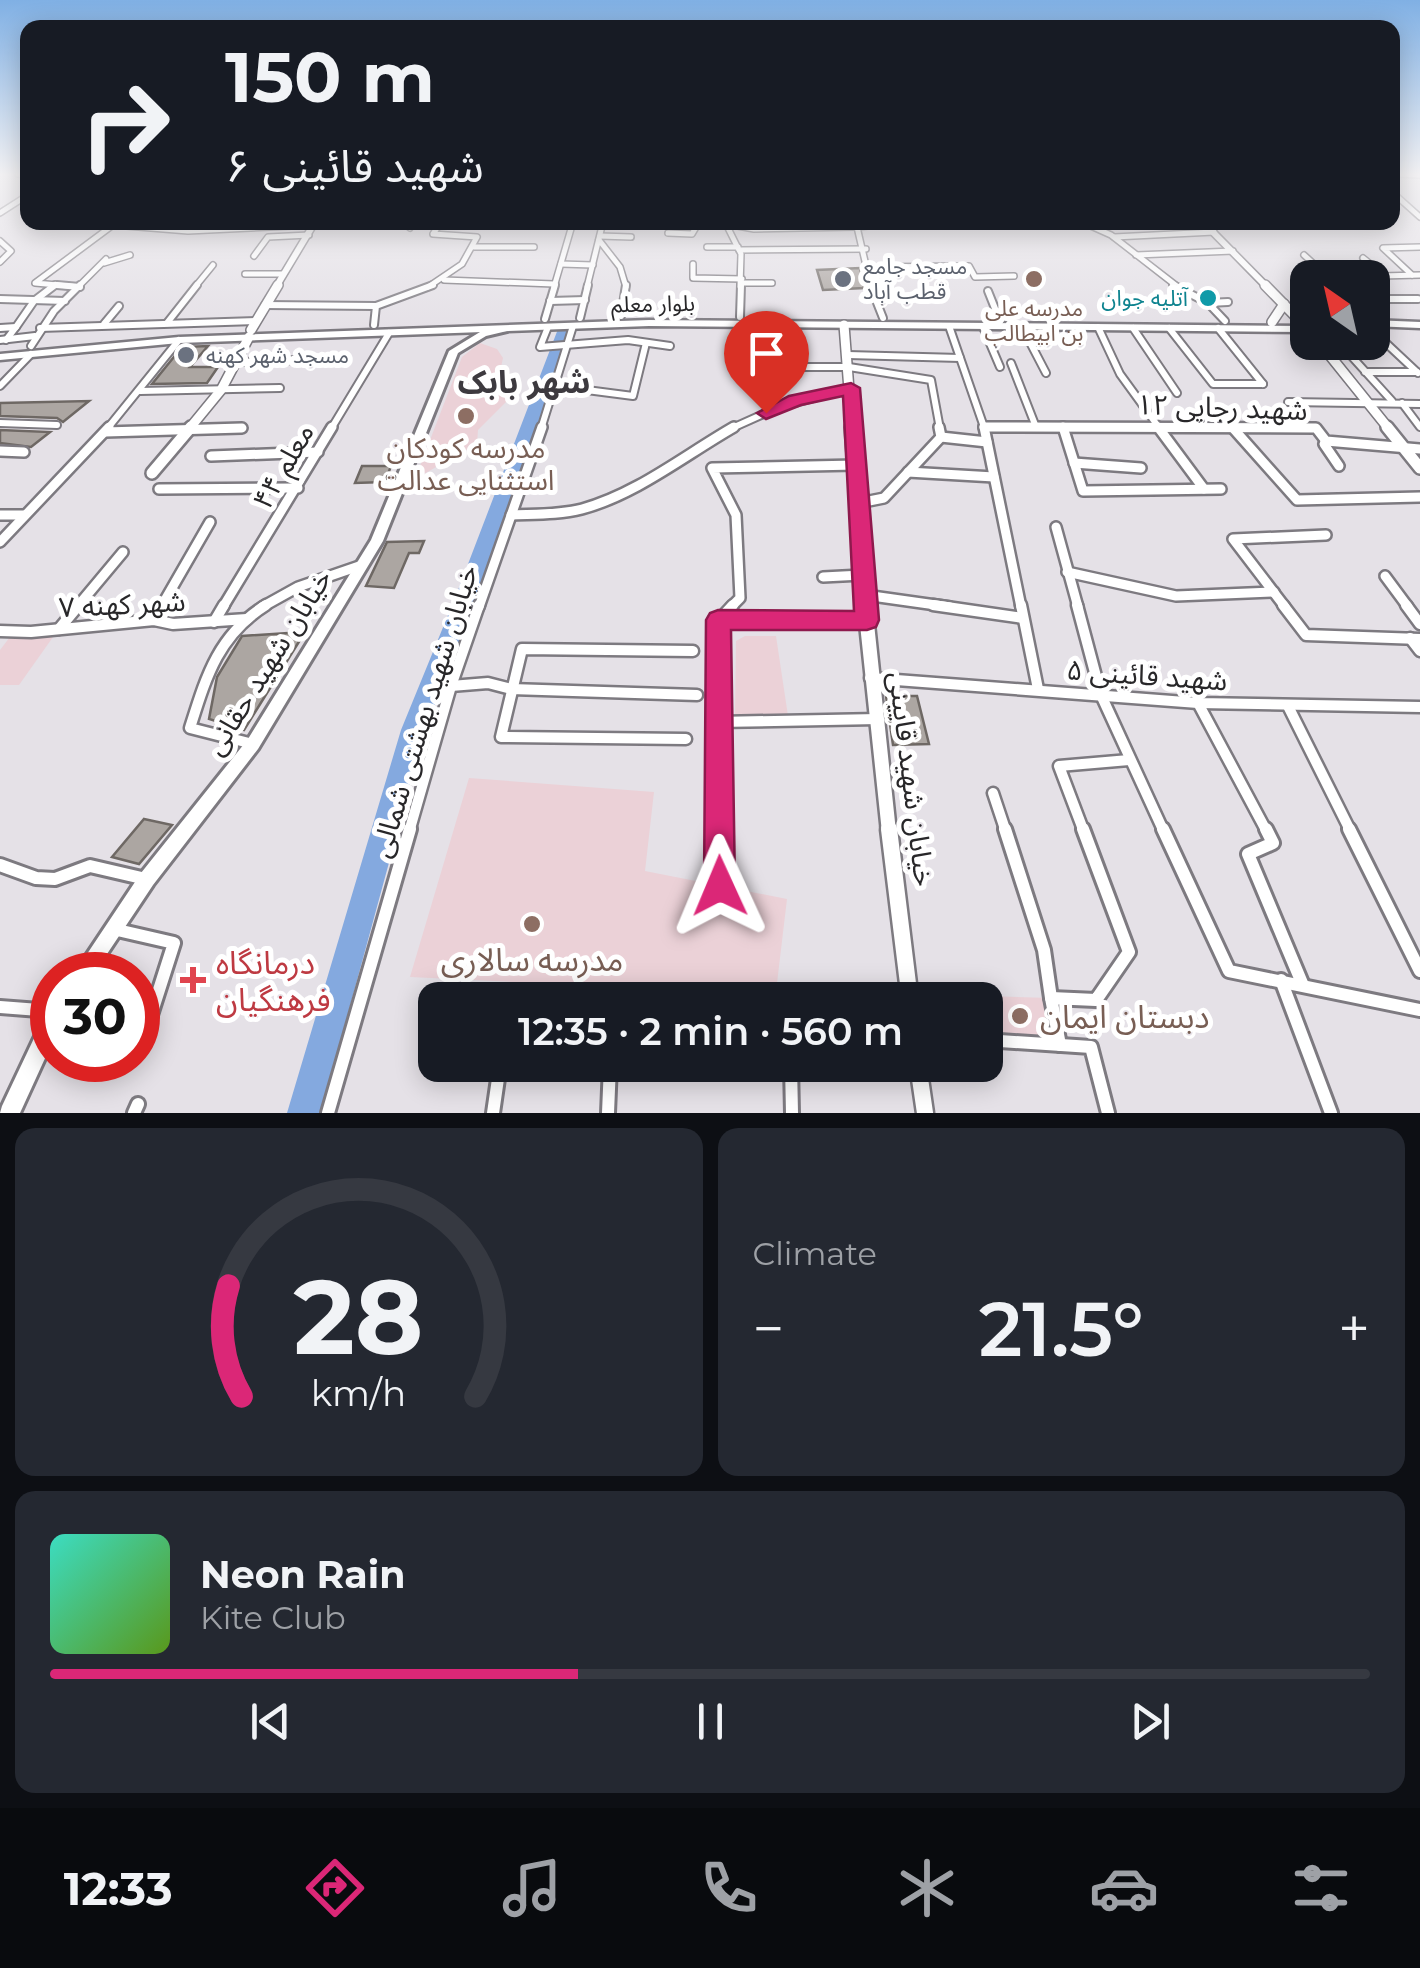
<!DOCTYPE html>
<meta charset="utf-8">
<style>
:root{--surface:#171b24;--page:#242831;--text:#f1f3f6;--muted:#9ea1a6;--line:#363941;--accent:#db2777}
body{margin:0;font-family:Montserrat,"Noto Sans Arabic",sans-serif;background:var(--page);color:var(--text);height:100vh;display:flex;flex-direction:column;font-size:38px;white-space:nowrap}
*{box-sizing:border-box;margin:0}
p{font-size:32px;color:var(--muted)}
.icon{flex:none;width:55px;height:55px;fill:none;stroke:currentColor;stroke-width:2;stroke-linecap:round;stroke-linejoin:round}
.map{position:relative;height:1113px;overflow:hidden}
.details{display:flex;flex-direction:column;gap:15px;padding:15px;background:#0d0f14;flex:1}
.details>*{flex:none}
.hud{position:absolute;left:20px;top:20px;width:1380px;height:210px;border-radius:20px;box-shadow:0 5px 25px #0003;background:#171b24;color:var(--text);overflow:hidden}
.needle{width:65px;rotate:326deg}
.buttons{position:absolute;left:1290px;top:260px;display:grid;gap:20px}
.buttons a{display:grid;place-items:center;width:100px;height:100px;border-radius:20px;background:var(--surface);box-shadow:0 5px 25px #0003;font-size:50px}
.speed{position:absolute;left:30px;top:952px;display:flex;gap:20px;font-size:50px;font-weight:700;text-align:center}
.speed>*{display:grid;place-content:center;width:130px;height:130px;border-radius:50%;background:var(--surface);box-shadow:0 5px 25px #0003;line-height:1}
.speed .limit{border:15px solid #d22;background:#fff;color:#111}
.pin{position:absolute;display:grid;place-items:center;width:85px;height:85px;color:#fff;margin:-102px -42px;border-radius:50% 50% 50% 0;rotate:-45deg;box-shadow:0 0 10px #0007}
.pin .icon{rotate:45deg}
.me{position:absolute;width:110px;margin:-55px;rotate:359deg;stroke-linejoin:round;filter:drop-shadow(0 0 8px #0008)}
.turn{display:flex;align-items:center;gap:35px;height:210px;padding:0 40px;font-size:45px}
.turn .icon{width:130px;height:130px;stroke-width:2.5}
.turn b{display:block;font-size:70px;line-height:85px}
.big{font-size:75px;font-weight:600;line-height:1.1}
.details .widget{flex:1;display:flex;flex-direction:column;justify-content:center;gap:15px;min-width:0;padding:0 35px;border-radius:20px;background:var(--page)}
.details .dial{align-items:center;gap:0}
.dial svg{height:260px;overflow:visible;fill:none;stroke:var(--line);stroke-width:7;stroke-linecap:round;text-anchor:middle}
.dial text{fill:var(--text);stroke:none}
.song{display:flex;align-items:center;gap:30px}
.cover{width:120px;height:120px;border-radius:15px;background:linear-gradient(135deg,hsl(170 70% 55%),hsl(90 70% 35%))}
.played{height:10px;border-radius:5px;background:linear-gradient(90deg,var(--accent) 40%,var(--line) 40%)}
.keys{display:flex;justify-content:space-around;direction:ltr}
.heat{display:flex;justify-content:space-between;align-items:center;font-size:55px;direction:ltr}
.details .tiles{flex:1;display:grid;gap:15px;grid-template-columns:1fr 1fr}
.widget:last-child{grid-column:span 2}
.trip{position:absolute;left:418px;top:982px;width:585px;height:100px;border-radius:20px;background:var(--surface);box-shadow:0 5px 25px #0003;font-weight:600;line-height:100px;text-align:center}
.menu{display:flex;height:160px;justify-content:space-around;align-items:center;background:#090b0e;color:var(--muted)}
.menu .icon{width:70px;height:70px}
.menu .selected{color:var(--accent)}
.menu b{font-size:45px;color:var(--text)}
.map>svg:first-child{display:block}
.education{fill:#ebd1d7}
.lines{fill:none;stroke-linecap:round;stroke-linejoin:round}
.river{fill:#84a9df;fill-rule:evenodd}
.building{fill:#aca6a2;stroke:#6e6864;stroke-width:2.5}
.minor-far4-casing{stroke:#7d7a80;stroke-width:8}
.minor-far3-casing{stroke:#7d7a80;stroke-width:10}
.minor-far2-casing{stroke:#7d7a80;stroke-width:14}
.minor-far1-casing{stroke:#7d7a80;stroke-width:15}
.minor-casing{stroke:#7d7a80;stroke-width:18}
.tertiary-far4-casing{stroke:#7d7a80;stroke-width:9}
.tertiary-far3-casing{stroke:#7d7a80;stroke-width:12}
.tertiary-far2-casing{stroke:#7d7a80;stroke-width:16}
.tertiary-far1-casing{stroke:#7d7a80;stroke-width:19}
.tertiary-casing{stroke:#7d7a80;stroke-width:21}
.secondary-casing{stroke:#7d7a80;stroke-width:6}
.primary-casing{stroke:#7d7a80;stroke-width:5}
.minor-far4{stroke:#fff;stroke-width:5}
.minor-far3{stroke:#fff;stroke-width:6}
.minor-far2{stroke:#fff;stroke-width:9}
.minor-far1{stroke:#fff;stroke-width:10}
.minor{stroke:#fff;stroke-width:12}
.tertiary-far4{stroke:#fff;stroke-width:6}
.tertiary-far3{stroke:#fff;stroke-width:9}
.tertiary-far2{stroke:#fff;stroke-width:11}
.tertiary-far1{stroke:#fff;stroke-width:14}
.tertiary{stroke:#fff;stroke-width:16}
.secondary{fill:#fff;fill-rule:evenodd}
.primary{fill:#fff;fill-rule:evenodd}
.route{fill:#db2777;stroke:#8e194d;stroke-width:2.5}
.worship-dot{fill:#6b7280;stroke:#fff;stroke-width:4}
.education-dot{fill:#8d6e63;stroke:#fff;stroke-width:4}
.culture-dot{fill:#0f9aa8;stroke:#fff;stroke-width:4}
.health-dot{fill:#e0444e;stroke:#fff;stroke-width:4}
.labels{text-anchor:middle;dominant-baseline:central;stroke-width:10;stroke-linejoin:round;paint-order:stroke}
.far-worship-label{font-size:22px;fill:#5b616d;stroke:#fff;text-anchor:start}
.far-culture-label{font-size:22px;fill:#0d838f;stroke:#fff;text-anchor:end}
.far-street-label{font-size:22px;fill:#282729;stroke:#fff}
.far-education-label{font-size:22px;fill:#785e54;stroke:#fff}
.street-label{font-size:28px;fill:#282729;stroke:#fff}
.education-label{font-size:28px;fill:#785e54;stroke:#fff}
.far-district-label{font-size:32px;font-weight:bold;fill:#3d3a3f;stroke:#fff}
.near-education-label{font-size:32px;fill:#785e54;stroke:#fff}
.near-health-label{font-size:32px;fill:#be3a42;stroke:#fff;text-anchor:start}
</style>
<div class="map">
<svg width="1420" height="1113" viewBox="0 0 1420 1113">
<rect width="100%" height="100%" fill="#e5e1e7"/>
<g class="education">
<polygon points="480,343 497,349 503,358 498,381 507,401 478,430 477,444 415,479 462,357"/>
<polygon points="745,636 776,636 788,716 735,715 736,641"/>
<polygon points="10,637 53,637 19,685 0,685 0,650"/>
<polygon points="469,778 654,792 645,871 787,899 775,1000 685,1000 683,990 410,977"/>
<polygon points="987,996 1051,998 1053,1037 988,1035"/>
</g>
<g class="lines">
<polygon class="river" points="565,325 572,329 477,598 425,730 321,1113 287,1113 401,730 455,598 558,329"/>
</g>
<g class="building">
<polygon points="860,268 864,288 823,290 817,270"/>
<polygon points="208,346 190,367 218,367 207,383 152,384 182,347"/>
<polygon points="89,401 63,422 57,418 0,416 0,403"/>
<polygon points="0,430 50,432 31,447 0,443"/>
<polygon points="362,466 391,466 385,482 355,483"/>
<polygon points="424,541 419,553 409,553 394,588 366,586 387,542"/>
<polygon points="305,632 244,730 209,719 217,677 242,636"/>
<polygon points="886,696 917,696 929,744 893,745"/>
<polygon points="144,819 172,825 139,864 112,857"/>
</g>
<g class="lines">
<g class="minor-far4-casing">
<g id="minor-far4">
<polyline points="18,174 28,175"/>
<polyline points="1398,174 1420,175"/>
<polyline points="1392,192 1420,217"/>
<polyline points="0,213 28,195"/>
<polyline points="716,222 754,229 854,227"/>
<polyline points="1082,222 1111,235 1178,287"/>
<polyline points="114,225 188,231 313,225"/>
<polyline points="727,226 741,254 740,287"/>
<polyline points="849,226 857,227 871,287"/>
<polyline points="857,227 911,222"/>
<polyline points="410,228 413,222"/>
<polyline points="668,233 692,234 699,222"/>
<polyline points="600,236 631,237"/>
<polyline points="1114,237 1214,232"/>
<polyline points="599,240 620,267 626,287"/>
<polyline points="0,241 11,251 0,262"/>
<polyline points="474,247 534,247"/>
<polyline points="707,247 738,247"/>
<polyline points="739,250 866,249"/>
<polyline points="1136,255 1233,251"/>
<polyline points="1304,255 1328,277"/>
<polyline points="254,256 268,237 309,235"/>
<polyline points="1363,258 1384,275"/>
<polyline points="104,263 130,255"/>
<polyline points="561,264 593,265"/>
<polyline points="693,264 693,278 742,279"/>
<polyline points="869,267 969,266 975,277 1014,276"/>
<polyline points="245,274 283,274"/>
<polyline points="1412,275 1383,248 1420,247"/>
<polyline points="1304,278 1420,275"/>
<polyline points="444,280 554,284"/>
<polyline points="741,283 772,283"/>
<polyline points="52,287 55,285"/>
<polyline points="78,287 106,259"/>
<polyline points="80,287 35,283 117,222"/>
<polyline points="195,287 213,265"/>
<polyline points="428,287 462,264 477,237 433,234 441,222"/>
<polyline points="554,287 573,222"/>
<polyline points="587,287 603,222"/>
</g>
</g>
<g class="minor-far3-casing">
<g id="minor-far3">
<polyline points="57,285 80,287"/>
<polyline points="870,285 883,318"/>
<polyline points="1173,285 1208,303 1225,321"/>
<polyline points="988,291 1000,321"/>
<polyline points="0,299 65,301"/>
<polyline points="1372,299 1418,299"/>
<polyline points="550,301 585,300"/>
<polyline points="1208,303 1228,302"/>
<polyline points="265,305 376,306"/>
<polyline points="621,316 626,285"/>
<polyline points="740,317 741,285"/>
<polyline points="580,318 588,285"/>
<polyline points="545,319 555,285"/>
<polyline points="167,323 197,285"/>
<polyline points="104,324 119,306"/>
<polyline points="374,325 376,306 433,285"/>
<polyline points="949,326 984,427 1317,429"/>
<polyline points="16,327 34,301 55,285"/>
<polyline points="548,327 540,347 628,340 670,346"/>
<polyline points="983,327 1000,367"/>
<polyline points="1022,327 1046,373"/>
<polyline points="1098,327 1120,374 1160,429"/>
<polyline points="0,328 16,327 6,340"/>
<polyline points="40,328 256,321"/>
<polyline points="1133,328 1177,393"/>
<polyline points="1169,328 1213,384 1263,384"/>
<polyline points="1218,328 1263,384"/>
<polyline points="1372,330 1418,373"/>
<polyline points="0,340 35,336"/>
<polyline points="1328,342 1344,348 1392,401"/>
<polyline points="31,346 54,311 80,285"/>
<polyline points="848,355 960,358"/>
<polyline points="237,362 299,360"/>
<polyline points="1011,363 1036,427"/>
<polyline points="783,367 849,367 931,380 940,429"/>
<polyline points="1365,372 1417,372"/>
<polyline points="0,386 31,354"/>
<polyline points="556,386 633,396 646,343"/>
<polyline points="140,391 280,388"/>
<polyline points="1288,402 1420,404"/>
<polyline points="1402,403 1420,427"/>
<polyline points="0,423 57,425"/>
<polyline points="1231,426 1234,429"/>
<polyline points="107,429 179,340"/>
<polyline points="205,429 242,428"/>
<polyline points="331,429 389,333"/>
<polyline points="541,429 573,326"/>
<polyline points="730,429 777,408 851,388"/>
</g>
</g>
<g class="minor-far2-casing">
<g id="minor-far2">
<polyline points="984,427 1316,428 1326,441 1420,449"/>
<polyline points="984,427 1021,607"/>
<polyline points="1063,427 1083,491 1221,489"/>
<polyline points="1158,427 1204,489"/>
<polyline points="1232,427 1297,500 1420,497"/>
<polyline points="105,432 242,428"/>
<polyline points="941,437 987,442"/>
<polyline points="1326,441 1324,444 1339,466"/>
<polyline points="0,451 24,452"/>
<polyline points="211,456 318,452"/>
<polyline points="1074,463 1141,468"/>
<polyline points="908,472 994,477"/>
<polyline points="159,489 298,488"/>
<polyline points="859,503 884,498 941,437 939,427"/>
<polyline points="0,515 24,515"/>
<path d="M511 515C534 514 559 515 582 509 637 494 685 455 734 427"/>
<polyline points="1056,527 1078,607"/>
<polyline points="0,542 109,427"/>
<polyline points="1067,572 1176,596 1274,592"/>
<polyline points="1385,576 1408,607"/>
<polyline points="823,577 862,575"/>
<polyline points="865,595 950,607"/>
<polyline points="77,607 123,552"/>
<polyline points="161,607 210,522"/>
<polyline points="223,607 332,427"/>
<polyline points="262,607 298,587 362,565"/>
<polyline points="479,607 542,427"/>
<polyline points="731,607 740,598 736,515 712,468 856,465"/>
<polyline points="1285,607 1233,539 1326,535"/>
</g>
</g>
<g class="minor-far1-casing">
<g id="minor-far1">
<polyline points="933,605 1023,618"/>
<polyline points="1021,605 1038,689"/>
<polyline points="1077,605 1101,695 1164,832"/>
<polyline points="1283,605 1306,635 1420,639"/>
<polyline points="1406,605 1420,624"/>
<polyline points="154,620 163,605"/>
<polyline points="719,620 867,620"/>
<polyline points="214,622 224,605"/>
<polyline points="59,629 79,605"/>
<polyline points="0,631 31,632 154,620 173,624 247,619"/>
<polyline points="1410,638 1420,651"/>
<polyline points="870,678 1198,703 1420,707"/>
<polyline points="451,686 488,683 511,689 697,695"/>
<polyline points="1198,703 1267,832"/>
<polyline points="1288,706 1351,832"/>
<polyline points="717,722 878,719"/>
<polyline points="686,739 501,737 522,649 693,651"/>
<path d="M253 744 190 728C206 677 218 635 266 605"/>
<polyline points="993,793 1006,832"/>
<polyline points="409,832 451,686 479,605"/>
<polyline points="720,832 719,620 733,605"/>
<polyline points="1084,832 1059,766 1129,760"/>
</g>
</g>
<g class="minor-casing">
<g id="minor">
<polyline points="720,829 720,886"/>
<polyline points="1005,829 1044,950 1051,998"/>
<polyline points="1163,829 1229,971 1420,1010"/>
<polyline points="1266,829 1273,843 1248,854 1302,983"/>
<polyline points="1349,829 1420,971"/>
<polyline points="0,865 36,878 55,879 90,866 146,879"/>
<polyline points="113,929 174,943 142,1043"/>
<polyline points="1281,980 1331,1113"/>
<polyline points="0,1007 52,1011"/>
<polyline points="985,1040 1091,1047 1108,1113"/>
<polyline points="1060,1045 1051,998 1096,1000 1129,952 1083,829"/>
<polyline points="791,1065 792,1113"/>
<polyline points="134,1113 138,1104"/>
<polyline points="328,1113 410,829"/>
<polyline points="493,1113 500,1065"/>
<polyline points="608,1113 610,1065"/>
</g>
</g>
<g class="tertiary-far4-casing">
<g id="tertiary-far4">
<polyline points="1203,222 1267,287"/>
<polyline points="276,287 315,222"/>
</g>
</g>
<g class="tertiary-far3-casing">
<g id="tertiary-far3">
<polyline points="1265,285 1302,323"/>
<polyline points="1272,322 1284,304"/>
<polyline points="844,325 852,429"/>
<polyline points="251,330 278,285"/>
<polyline points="1319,342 1389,429"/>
<polyline points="189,429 221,390 249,337"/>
</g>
</g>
<g class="tertiary-far2-casing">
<g id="tertiary-far2">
<polyline points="851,427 865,607"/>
<polyline points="1387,427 1420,468"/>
<polyline points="152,473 191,427"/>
</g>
</g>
<g class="tertiary-far1-casing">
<polyline id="tertiary-far1" points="865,605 889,832"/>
</g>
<g class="tertiary-casing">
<g id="tertiary">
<polyline points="889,829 910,1000"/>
<polyline points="918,1065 925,1113"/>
</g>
</g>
<g class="secondary-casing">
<g id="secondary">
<polygon points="504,326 507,327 507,331 486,336 458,353 383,541 258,749 153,885 93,975 73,975 141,873 248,739 371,540 449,351 480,332"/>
<polygon points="52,1012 52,1043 20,1113 0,1113 2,1106 45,1015"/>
</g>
</g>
<g class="primary-casing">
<g id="primary">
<polygon points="649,320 1308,326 1308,332 649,326 179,343 0,360 0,354 179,337"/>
<polygon points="1372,320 1420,322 1420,328 1372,326"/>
</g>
</g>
<use href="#minor-far4" class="minor-far4"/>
<use href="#minor-far3" class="minor-far3"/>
<use href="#minor-far2" class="minor-far2"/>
<use href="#minor-far1" class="minor-far1"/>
<use href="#minor" class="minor"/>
<use href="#tertiary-far4" class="tertiary-far4"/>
<use href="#tertiary-far3" class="tertiary-far3"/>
<use href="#tertiary-far2" class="tertiary-far2"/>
<use href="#tertiary-far1" class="tertiary-far1"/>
<use href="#tertiary" class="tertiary"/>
<use href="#secondary" class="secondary"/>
<use href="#primary" class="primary"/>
</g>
<linearGradient id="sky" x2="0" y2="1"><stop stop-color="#80b0e4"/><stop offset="0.53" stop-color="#f3f2f4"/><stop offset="1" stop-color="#f3f2f4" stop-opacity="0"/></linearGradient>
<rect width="1420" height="329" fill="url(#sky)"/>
<polygon class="route" points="851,383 860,388 879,620 876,627 867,630 731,630 735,886 731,897 720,902 708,897 704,886 706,620 710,613 718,610 854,611 843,396 801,405 766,419 757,413 789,396"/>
<g class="worship-dot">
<circle cx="843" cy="279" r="10"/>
<circle cx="186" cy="355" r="10"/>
</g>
<g class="education-dot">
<circle cx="1034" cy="279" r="10"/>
<circle cx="466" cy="416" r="10"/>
<circle cx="532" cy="924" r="10"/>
<circle cx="1020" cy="1016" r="10"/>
</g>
<circle class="culture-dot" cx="1208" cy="298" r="10"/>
<path class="health-dot" d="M188 965h10v10h10v10h-10v10h-10v-10h-10v-10h10z"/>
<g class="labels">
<g class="far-worship-label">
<text x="863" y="266">مسجد جامع<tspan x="863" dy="25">قطب آباد</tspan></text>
<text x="206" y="355">مسجد شهر کهنه</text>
</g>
<g class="far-culture-label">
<text x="1188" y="298">آتلیه جوان</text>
</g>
<g class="far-street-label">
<text transform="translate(653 304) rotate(-1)">بلوار معلم</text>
</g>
<g class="far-education-label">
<text x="1034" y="308">مدرسه علی<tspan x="1034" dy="25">بن ابیطالب</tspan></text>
</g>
<g class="street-label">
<text transform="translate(1222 407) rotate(2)">شهید رجایی ۱۲</text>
<text transform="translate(283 466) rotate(-60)">معلم ۴۴</text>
<text transform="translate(122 604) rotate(-3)">شهر کهنه ۷</text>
<text transform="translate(268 662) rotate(-58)">خیابان شهید حقانی</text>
<text transform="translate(1147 675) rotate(4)">شهید قائینی ۵</text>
<text transform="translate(424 711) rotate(-73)">خیابان شهید بهشتی شمالی</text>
<text transform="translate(912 779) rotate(83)">خیابان شهید قایینی</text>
</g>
<g class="education-label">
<text x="466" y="448">مدرسه کودکان<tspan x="466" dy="32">استثنایی عدالت</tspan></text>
</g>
<g class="far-district-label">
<text x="524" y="381">شهر بابک</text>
</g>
<g class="near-education-label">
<text x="532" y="959">مدرسه سالاری</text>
<text x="1040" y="1016" text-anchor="start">دبستان ایمان</text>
</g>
<g class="near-health-label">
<text x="216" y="962">درمانگاه<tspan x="216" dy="37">فرهنگیان</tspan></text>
</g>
</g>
</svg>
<div class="buttons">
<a><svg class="needle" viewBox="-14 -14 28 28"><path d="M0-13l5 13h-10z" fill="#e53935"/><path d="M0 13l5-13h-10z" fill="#9ea1a6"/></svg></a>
</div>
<div class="speed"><div class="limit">30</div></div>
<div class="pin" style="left:766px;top:413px;background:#d93025"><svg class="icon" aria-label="arrive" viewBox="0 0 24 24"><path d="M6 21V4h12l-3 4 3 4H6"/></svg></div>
<svg class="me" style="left:720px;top:886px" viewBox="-20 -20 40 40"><path d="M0-17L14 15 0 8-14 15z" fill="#db2777" stroke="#fff" stroke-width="4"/></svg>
<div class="trip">12:35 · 2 min · 560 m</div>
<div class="hud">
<div class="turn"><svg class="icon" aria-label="right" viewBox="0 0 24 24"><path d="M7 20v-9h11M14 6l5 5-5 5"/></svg><div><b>150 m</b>شهید قائینی ۶</div></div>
</div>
</div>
<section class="details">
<div class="tiles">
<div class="widget dial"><svg viewBox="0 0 100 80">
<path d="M14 69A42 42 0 1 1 86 69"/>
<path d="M14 69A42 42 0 0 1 10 35" stroke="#db2777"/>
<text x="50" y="56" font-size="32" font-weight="700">28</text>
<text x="50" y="72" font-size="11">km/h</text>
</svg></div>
<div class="widget"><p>Climate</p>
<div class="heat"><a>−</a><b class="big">21.5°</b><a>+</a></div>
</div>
<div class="widget">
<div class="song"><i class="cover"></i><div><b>Neon Rain</b><p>Kite Club</p></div></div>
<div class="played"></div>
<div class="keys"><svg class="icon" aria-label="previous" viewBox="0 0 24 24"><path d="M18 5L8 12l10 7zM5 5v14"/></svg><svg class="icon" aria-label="pause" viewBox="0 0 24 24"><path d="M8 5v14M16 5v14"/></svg><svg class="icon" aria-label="next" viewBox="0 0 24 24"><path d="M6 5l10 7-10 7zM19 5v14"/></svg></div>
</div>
</div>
</section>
<nav class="menu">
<b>12:33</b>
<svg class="icon selected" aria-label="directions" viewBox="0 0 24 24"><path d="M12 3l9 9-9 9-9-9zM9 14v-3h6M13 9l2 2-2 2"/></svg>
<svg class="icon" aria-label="music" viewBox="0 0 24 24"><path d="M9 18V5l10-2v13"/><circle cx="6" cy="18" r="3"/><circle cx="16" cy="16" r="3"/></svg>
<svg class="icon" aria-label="phone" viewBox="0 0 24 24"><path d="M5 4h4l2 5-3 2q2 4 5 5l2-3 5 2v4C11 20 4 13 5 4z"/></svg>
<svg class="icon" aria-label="climate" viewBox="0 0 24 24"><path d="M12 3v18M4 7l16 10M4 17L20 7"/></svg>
<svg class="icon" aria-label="car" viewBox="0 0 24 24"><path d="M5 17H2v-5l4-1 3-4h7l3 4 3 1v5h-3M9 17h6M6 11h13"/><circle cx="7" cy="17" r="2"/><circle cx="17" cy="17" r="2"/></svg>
<svg class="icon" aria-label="filters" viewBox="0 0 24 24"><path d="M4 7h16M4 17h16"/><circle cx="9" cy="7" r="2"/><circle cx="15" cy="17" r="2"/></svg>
</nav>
